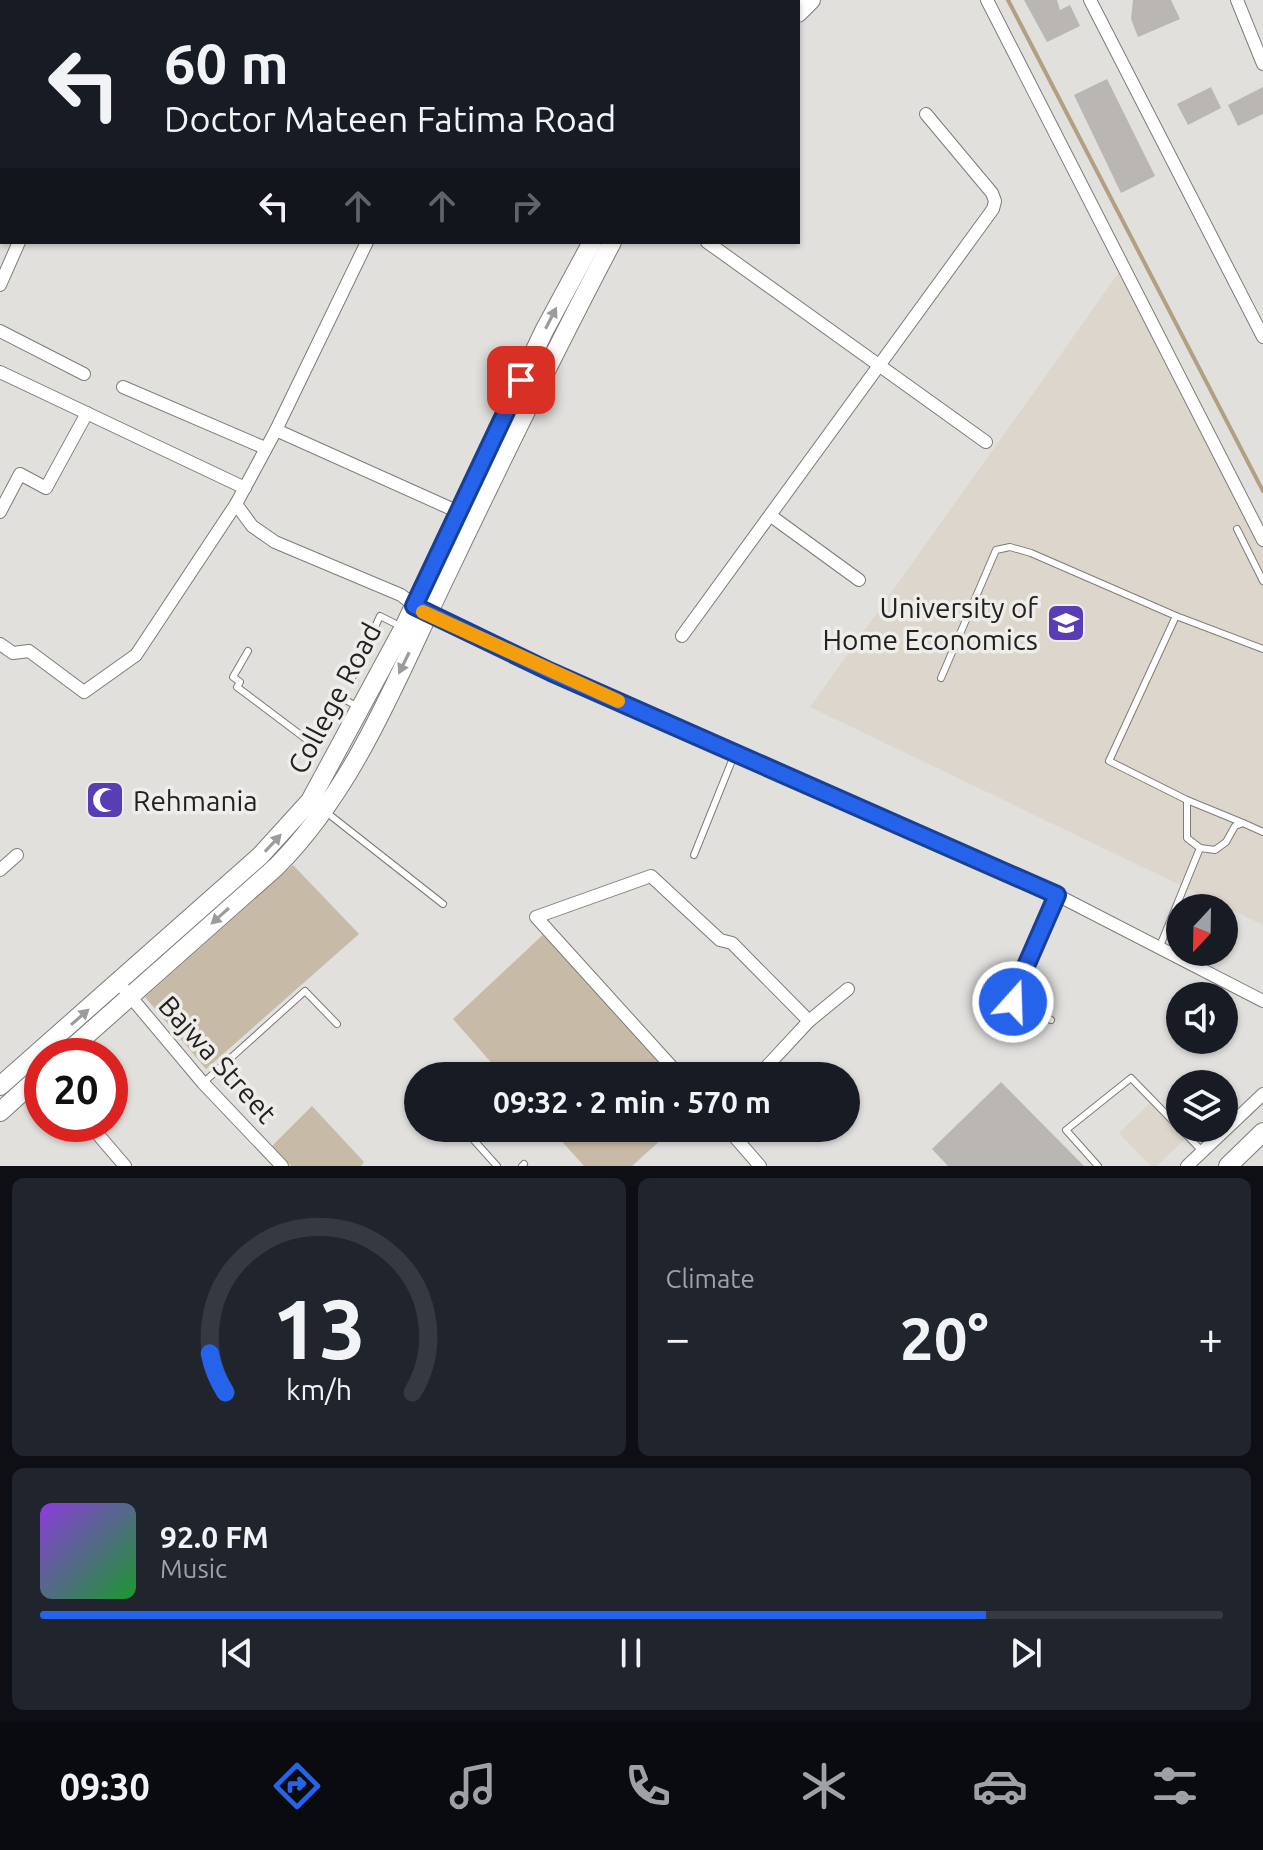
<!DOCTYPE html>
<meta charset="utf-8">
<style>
:root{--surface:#171b24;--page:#20242c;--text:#f1f3f6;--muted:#9ea1a6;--line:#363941;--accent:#2563eb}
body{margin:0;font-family:Ubuntu,sans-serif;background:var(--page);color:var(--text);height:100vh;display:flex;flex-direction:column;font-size:30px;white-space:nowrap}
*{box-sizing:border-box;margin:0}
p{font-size:26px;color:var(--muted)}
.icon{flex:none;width:44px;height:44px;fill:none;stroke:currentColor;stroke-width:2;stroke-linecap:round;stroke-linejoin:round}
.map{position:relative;height:1166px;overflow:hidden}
.details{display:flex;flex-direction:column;gap:12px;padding:12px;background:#0d0f14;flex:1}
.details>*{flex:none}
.top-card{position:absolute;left:0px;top:0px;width:800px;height:244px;box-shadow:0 2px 6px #0004;background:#171b24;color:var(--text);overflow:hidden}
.needle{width:52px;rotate:202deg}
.fabs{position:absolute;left:1166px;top:894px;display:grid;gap:16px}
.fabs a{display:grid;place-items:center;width:72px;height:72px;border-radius:50%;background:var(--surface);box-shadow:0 2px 6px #0004;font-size:40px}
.speed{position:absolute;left:24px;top:1038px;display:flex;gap:16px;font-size:40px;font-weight:700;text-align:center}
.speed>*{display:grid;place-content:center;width:104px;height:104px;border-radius:50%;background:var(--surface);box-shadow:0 2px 6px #0004;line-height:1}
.speed .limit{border:12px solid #d22;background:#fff;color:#111}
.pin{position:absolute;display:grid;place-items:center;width:68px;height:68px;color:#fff;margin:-34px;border-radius:16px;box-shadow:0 4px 12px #0006}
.me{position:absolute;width:88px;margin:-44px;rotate:20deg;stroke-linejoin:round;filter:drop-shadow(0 0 6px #0008)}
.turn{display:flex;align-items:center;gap:28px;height:168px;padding:0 32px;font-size:36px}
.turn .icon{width:104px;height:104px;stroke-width:2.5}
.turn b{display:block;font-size:56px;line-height:68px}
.lanes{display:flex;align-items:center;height:76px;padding:0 32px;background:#0003;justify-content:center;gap:40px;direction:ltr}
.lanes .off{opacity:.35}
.big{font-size:60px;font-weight:700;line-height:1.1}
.details .tile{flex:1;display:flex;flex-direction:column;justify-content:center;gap:12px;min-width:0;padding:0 28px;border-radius:12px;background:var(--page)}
.details .dial{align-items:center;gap:0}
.dial svg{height:208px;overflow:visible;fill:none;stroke:var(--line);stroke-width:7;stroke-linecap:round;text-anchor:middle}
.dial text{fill:var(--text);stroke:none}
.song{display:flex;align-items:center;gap:24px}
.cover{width:96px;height:96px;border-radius:12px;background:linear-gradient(135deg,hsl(270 70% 55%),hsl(130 70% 35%))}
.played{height:8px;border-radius:4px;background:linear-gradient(90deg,var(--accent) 80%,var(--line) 80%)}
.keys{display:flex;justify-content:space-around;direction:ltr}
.heat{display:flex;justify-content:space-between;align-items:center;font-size:44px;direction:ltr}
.details .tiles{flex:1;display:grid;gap:12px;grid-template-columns:1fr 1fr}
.tile:last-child{grid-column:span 2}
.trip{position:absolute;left:404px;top:1062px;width:456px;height:80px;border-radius:40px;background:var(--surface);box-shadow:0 2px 6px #0004;font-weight:700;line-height:80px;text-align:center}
.dock{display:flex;height:128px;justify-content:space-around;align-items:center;background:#090b0e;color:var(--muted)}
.dock .icon{width:56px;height:56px}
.dock .current{color:var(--accent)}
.dock b{font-size:36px;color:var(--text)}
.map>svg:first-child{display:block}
.built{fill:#ddd6cc}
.green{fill:#c7baa7}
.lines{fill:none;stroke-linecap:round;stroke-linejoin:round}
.stream{stroke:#b39f82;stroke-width:4}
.building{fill:#b9b6b3}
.service-casing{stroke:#7e7c79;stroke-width:8}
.minor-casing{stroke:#7e7c79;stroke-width:14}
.secondary-casing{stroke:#7e7c79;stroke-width:20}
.service{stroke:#fff;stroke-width:6}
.minor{stroke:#fff;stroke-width:12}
.secondary{stroke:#fff;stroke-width:18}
.oneway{fill:#9c9c9b}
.route-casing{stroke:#184099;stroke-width:20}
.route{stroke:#2563eb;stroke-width:14}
.slow{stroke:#f59e0b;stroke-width:14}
.labels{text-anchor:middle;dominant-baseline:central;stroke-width:7;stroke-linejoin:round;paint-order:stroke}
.poi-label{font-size:28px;fill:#232221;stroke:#efedea;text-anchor:end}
.street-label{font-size:28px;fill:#232221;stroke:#efedea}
</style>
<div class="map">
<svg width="1263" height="1166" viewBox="0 0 1263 1166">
<rect width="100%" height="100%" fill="#e2e0dd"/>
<g class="built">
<polygon points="1122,268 1263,540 1263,925 810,707"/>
<polygon points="1150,1103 1185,1139 1157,1166 1151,1166 1119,1133"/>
</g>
<g class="green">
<polygon points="293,865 359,934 206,1069 145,997"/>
<polygon points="548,930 676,1076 503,1076 453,1019"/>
<polygon points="312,1106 364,1162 361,1166 291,1166 272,1146"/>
<polygon points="550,1128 674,1128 632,1166 584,1166"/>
</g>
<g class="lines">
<polyline class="stream" points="1008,0 1263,491"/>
</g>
<g class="building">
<polygon points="1024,0 1057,0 1060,10 1070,5 1080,26 1047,42"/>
<polygon points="1133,0 1171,0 1180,19 1138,37 1131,19"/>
<polygon points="1107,79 1155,176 1121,193 1074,95"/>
<polygon points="1211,87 1221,108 1188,125 1177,104"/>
<polygon points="1263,87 1263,114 1238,126 1228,105"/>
<polygon points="1001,1082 1084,1166 948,1166 932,1149"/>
</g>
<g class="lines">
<g class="service-casing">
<g id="service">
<polyline points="1237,529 1263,581"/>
<polyline points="1176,616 1263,649"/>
<polyline points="248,651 233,677 240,682 237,687 314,745 342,698 358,707"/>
<polyline points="352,678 380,616 400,626"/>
<polyline points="941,678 996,550 1010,547 1031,553 1176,616 1109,761 1187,800 1187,838 1200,848 1160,946"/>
<polyline points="1187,800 1243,823"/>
<polyline points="326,812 443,904"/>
<polyline points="1200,848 1215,850 1226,842 1235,826 1243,823 1263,832"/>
<polyline points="694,855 735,753"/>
<polyline points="1051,1020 1015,1005 1012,998 1057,895"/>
<polyline points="203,1083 305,991 337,1024"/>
<polyline points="463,1128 497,1166"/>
<polyline points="522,1166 524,1164"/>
<polyline points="1098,1166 1066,1130 1131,1078 1202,1151"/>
</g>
</g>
<g class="minor-casing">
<g id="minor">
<polyline points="76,0 81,2"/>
<polyline points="489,0 494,2"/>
<polyline points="987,0 1263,540"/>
<polyline points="1090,0 1263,337"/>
<polyline points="1237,0 1263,64"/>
<polyline points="144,2 145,0"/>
<polyline points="240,2 241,0"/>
<polyline points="376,2 377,0"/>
<polyline points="503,2 505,0"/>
<polyline points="707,242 986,442"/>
<polyline points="0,285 19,242"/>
<polyline points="0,331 84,374"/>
<polyline points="0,372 245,488"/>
<polyline points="123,387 265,448"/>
<polyline points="276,430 463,514"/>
<polyline points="236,504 252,526 275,542 401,595 427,615 551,672 1057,895 1263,1001"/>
<polyline points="0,512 20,474 46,488 87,413"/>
<polyline points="771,516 859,580"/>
<polyline points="682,636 993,209 995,201 992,193 926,114"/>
<polyline points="0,644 13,653 29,651 84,692 136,655 236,504 276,430 367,242"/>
<polyline points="0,870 17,855"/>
<polyline points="119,983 203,1083 282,1166"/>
<polyline points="680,1076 536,917 651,876 720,940 732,943 809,1021"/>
<polyline points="758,1076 809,1021 848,989"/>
<polyline points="89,1124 125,1166"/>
<polyline points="727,1128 760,1166"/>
<polyline points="1187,1166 1263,1094"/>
</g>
</g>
<g class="secondary-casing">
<g id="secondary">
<polyline points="786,2 788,0"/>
<polyline points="798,13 811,0"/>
<path d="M63 1056 276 867C356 787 398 675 447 574 500 463 554 352 612 242"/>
<polyline points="0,1086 260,856 310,801 404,627 544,331 592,242"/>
<polyline points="0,1112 42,1074"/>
<polyline points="1228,1166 1263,1132"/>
</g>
</g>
<use href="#service" class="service"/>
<use href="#minor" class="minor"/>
<use href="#secondary" class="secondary"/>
</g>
<defs><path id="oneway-solid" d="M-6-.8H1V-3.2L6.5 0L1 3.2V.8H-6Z" transform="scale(2)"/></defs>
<g class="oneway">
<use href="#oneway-solid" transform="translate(551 318) rotate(-63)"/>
<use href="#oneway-solid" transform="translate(404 663) rotate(116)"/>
<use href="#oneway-solid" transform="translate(273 843) rotate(-47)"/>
<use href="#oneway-solid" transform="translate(220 916) rotate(138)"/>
<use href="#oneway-solid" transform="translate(80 1017) rotate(-41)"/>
</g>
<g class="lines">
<g class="route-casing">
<polyline id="route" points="521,380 414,606 551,672 1057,895 1012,998 1013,1002"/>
</g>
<use href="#route" class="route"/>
<polyline class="slow" points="423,612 618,701"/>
</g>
<defs>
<g id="university-square" transform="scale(2)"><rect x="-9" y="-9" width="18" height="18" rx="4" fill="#583db5" stroke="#efedea"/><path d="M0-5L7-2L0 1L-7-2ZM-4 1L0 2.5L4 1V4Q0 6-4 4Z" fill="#fff"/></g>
<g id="mosque-square" transform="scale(2)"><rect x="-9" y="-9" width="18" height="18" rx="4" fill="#583db5" stroke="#efedea"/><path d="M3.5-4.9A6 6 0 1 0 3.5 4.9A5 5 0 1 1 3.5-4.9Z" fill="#fff"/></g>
</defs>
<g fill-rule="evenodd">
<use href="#university-square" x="1066" y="623"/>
<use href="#mosque-square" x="105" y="800"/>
</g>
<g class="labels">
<g class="poi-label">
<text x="1038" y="607">University of<tspan x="1038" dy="32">Home Economics</tspan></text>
<text x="133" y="800" text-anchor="start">Rehmania</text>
</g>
<g class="street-label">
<text transform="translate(334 698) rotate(-62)">College Road</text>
<text transform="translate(218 1059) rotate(48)">Bajwa Street</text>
</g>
</g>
</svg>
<div class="fabs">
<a><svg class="needle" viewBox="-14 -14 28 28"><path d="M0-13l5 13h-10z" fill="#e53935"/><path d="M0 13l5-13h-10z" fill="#9ea1a6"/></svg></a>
<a><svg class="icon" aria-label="sound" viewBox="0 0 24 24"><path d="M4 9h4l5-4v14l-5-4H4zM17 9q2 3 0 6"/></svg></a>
<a><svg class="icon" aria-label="layers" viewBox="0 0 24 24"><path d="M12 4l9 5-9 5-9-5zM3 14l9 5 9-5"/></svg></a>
</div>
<div class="speed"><div class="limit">20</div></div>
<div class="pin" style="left:521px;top:380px;background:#d93025"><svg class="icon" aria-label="arrive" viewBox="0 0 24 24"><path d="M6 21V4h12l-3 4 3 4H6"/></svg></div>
<svg class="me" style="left:1013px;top:1002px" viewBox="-20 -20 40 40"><circle r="17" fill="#2563eb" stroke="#fff" stroke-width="3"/><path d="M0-11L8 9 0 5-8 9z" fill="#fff"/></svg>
<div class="trip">09:32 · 2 min · 570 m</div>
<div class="top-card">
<div class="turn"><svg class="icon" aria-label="left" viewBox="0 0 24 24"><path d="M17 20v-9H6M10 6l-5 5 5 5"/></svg><div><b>60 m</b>Doctor Mateen Fatima Road</div></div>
<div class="lanes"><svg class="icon" aria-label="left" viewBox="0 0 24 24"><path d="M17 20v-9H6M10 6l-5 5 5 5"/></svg><svg class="icon off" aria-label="ahead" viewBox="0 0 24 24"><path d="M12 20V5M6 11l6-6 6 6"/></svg><svg class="icon off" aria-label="ahead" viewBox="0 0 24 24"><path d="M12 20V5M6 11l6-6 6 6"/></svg><svg class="icon off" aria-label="right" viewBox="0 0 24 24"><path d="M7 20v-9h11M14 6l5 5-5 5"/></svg></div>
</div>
</div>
<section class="details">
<div class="tiles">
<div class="tile dial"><svg viewBox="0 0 100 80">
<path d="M14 69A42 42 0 1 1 86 69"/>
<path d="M14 69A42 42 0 0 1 8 54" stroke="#2563eb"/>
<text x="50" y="56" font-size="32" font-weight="700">13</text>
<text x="50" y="72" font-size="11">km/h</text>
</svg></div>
<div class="tile"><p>Climate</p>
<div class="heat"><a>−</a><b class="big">20°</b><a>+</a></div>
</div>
<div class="tile">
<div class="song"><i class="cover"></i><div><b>92.0 FM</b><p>Music</p></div></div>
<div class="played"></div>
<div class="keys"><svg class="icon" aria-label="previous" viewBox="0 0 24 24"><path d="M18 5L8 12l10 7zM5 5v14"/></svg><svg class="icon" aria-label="pause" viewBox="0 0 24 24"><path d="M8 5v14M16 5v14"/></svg><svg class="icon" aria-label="next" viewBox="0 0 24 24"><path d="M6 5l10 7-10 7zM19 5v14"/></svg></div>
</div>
</div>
</section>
<nav class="dock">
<b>09:30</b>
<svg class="icon current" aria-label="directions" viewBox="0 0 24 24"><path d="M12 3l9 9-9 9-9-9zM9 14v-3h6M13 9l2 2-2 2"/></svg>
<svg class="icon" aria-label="music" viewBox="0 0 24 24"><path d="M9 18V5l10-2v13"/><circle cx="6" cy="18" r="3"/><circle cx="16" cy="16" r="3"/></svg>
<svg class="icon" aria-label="phone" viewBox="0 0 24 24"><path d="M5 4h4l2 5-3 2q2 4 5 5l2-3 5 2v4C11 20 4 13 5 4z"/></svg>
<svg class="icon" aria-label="climate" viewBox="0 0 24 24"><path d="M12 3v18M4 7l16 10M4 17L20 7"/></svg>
<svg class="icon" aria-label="car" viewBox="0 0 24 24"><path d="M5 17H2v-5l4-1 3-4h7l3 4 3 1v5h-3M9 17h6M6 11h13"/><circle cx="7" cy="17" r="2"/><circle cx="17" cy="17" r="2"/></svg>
<svg class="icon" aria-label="filters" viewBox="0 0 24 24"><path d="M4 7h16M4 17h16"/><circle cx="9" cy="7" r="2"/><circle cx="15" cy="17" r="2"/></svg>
</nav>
